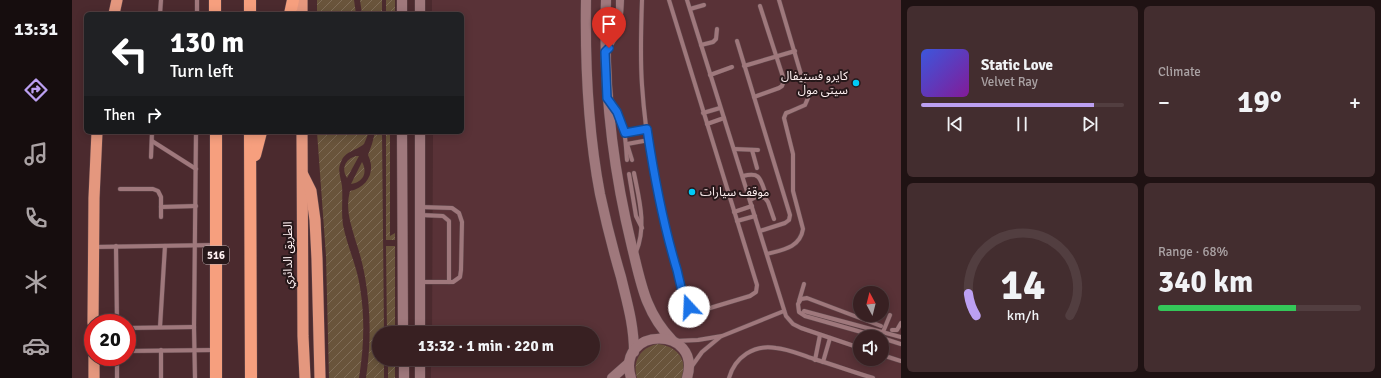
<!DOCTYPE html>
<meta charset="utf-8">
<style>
:root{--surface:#382022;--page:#432d2f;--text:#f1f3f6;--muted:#aba3a5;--line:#523e40;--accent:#bca0f2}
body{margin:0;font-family:Signika,"Noto Sans Arabic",sans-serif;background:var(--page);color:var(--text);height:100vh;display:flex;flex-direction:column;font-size:15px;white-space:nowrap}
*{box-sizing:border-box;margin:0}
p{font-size:13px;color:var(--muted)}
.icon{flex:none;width:22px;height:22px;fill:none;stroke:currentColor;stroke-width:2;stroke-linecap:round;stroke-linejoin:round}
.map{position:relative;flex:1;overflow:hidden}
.side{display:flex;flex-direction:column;gap:6px;padding:6px;background:#1f1213;width:480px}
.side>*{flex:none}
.banner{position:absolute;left:12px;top:12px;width:380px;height:122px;border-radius:6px;box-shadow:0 2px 10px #0003,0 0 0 1px var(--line);background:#202124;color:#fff;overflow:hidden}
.needle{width:26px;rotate:353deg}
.fabs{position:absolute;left:781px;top:286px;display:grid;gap:8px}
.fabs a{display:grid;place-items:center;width:36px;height:36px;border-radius:50%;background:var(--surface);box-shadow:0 2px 10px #0003,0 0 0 1px var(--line);font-size:20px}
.speed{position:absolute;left:12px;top:314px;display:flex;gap:8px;font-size:20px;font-weight:700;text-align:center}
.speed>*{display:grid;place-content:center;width:52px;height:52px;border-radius:50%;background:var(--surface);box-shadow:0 2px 10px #0003,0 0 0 1px var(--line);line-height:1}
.speed .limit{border:6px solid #d22;background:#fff;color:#111}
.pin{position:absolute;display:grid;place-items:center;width:34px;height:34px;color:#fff;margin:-41px -17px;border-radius:50% 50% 50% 0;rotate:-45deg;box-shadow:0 0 4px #0007}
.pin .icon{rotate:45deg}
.me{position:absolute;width:44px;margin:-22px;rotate:340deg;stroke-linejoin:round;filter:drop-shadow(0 0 3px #0008)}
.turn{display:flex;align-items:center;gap:14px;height:84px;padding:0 20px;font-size:18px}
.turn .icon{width:52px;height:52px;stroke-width:2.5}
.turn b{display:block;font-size:28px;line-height:34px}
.then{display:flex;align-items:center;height:38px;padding:0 20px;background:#0003;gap:8px;font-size:15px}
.big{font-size:30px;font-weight:700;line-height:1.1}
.side .widget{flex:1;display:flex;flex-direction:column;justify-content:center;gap:6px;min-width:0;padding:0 14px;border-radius:6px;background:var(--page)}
.side .dial{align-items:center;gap:0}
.dial svg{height:104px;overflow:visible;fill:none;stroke:var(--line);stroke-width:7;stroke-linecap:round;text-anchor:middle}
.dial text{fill:var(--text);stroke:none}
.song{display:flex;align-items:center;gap:12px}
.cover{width:48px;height:48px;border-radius:6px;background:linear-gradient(135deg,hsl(230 70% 55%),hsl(290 70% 35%))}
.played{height:4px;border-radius:2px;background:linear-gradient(90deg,var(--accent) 85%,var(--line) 85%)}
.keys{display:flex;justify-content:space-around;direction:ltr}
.heat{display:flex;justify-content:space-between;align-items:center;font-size:22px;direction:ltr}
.charge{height:6px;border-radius:3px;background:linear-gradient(90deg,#34c759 68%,var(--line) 0)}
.side .tiles{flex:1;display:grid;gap:6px;grid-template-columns:repeat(2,1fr)}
.trip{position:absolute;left:300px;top:326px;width:228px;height:40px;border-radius:20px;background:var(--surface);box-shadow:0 2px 10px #0003,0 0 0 1px var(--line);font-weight:700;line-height:40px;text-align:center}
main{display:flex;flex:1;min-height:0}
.menu{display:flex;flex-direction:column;width:72px;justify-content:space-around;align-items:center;background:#160d0e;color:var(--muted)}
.menu .icon{width:28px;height:28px}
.menu .selected{color:var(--accent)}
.menu b{font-size:18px;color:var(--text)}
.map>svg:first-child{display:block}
.built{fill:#593237;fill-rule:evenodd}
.garden{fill:url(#garden-furrows)}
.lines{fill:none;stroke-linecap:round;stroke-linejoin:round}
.service-casing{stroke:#62484c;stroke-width:5}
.tertiary-casing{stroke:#62484c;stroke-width:11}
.trunk-casing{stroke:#62484c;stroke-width:12}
.motorway-casing{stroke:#62484c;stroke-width:13}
.service{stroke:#9f787c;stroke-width:4}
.tertiary{stroke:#9f787c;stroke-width:10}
.trunk{stroke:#e4977e;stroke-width:11}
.motorway{stroke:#f69f7e;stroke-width:12}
.route-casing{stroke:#114b97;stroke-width:10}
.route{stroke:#1a73e8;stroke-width:7}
.poi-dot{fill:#00cbf8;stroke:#27181a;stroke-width:1.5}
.labels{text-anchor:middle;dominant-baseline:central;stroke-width:4;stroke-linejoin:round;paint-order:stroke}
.shield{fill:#27181a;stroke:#beb0b1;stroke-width:1}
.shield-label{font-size:11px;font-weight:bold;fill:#fff1f2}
.poi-label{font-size:12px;fill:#fff1f2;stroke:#27181a;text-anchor:end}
.street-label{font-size:12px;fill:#fff1f2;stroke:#27181a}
</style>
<main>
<nav class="menu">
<b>13:31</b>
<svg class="icon selected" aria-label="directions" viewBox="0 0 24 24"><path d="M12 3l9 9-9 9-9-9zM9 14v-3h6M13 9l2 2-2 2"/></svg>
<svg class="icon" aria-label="music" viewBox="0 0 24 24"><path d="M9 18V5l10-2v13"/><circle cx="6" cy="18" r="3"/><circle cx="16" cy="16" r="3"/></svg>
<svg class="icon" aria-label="phone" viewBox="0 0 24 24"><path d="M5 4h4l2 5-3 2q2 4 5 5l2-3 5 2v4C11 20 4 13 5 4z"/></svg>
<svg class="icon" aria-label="climate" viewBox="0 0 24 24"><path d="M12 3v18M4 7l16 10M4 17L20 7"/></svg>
<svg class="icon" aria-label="car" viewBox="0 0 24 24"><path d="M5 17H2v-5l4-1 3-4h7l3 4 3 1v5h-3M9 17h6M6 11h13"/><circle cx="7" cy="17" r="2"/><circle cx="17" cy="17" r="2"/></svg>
</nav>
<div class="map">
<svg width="829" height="378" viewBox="0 0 829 378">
<defs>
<pattern id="garden-furrows" width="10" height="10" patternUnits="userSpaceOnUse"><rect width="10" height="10" fill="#69543b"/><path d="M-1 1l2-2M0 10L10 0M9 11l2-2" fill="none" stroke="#806d58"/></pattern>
</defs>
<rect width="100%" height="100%" fill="#4b2a2e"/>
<path class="built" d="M360 0H829V378H359V359H521V333H360L361 132H390V14H360ZM788 293H810V315H788ZM788 337H810V359H788Z"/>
<g class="garden">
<polygon points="245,0 282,0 284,14 245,14"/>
<polygon points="288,0 310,0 310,14 290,14"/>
<rect x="314" y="0" width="9" height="14"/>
<path d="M245 132H297L292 144C284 151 273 151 269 162 265 170 269 178 270 186 271 199 269 212 271 225 275 246 285 266 288 287 293 318 292 347 287 378H257L254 256Z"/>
<path d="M303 132H310L312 333H307V359H312V378H294C299 344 299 311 293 277 291 265 288 254 284 242 279 224 273 210 278 191 296 187 304 171 296 155L300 144Z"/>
<polygon points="314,132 318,132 318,236 323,233 323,240 314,240"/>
<path d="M284 156H287L275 178C269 169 273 159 284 156Z"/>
<path d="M290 162C296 173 291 182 279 184Z"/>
<polygon points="314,246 323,246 323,333 315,333"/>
<path d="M585 344C603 345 617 359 610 378H565C560 361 568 348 585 344Z"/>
<rect x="316" y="359" width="7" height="19"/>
</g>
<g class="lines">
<g class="service-casing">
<g id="service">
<polyline points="546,0 546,19 547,31"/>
<path d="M570 0C569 28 568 57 570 85 575 159 592 234 615 305L622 311H628L678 296 684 292 685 285 597 0"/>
<polyline points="615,0 714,316 721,324 729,328 788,348"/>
<polyline points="618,9 632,5"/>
<polyline points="88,14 89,0"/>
<polyline points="125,14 125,0"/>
<polyline points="665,41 718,215 717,220 713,223 688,231"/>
<polyline points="629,45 641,42 644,39 645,29"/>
<path d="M536 49C549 34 549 19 550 0"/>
<polyline points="672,66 723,51"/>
<polyline points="638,75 660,67"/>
<polyline points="682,97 707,88 710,86 712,80 688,6"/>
<path d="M540 103C554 122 553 137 555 160"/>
<polyline points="631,113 648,108"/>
<polyline points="635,124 652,118"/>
<polyline points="553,133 575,129"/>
<polyline points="80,141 124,169"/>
<polyline points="555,144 577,140"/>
<polyline points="555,144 560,160"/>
<polyline points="662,149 686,150"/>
<polyline points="680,150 685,168"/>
<polyline points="79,157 80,132"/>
<path d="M562 173C567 199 575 226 564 252"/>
<polyline points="557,174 564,216 570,228"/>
<path d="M671 176C687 172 688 177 693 192"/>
<polyline points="48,189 81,189 86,191 89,197 89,217"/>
<polyline points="678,200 686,196 693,198 696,202 702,219"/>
<polyline points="89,207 124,206"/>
<polyline points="348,207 380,208 387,213 390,222 389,270 388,277 381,282 348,282"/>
<polyline points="662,212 680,206"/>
<polyline points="349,215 371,216 377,221 377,282"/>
<polyline points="665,221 683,216"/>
<polyline points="44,246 45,323"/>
<polyline points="22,247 143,245"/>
<path d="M695 254C710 250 728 248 731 229L721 191V154L712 118 714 113 717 112 733 105 736 98 707 0"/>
<polyline points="727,301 732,284"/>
<polyline points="732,311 829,337"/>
<polyline points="88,327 93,246"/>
<polyline points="55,328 122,327"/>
<polyline points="820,330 825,330 829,323"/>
<polyline points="811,332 818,315"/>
<polyline points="807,337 733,316 727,312 726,304 729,299 735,298 809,326"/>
<polyline points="810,338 829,344"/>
<polyline points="603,341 626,340 650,336 712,311"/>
<polyline points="55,351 143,350"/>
<polyline points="810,355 829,361"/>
<polyline points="45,357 45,378"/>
<polyline points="743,360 748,335"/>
<polyline points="751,362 758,338"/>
<polyline points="620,366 630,352 648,337"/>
<polyline points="89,378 89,350"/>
<polyline points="123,378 122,327 124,132"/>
<path d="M657 378C663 357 682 344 704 348 717 349 729 355 742 359 762 365 781 372 801 378"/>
</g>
</g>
<g class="tertiary-casing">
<g id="tertiary">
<polyline points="330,0 330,14"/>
<polyline points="348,0 348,14"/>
<path d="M514 0C513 65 516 131 528 194 534 222 541 250 549 277 555 302 562 325 562 352"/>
<path d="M534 0C531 83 540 166 560 247 569 283 573 312 600 340"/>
<polyline points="330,132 331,333"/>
<polyline points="348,333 348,132"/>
<polyline points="332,359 332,378"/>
<polyline points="348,359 348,378"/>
<polyline points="540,378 557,363"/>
<path d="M559 378C543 326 631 325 615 378"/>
</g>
</g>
<g class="trunk-casing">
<g id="trunk">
<polyline points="230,0 230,14"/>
<polyline points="42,14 45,0"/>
<polyline points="230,132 231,336 233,378"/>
<polyline points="231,175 239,191 243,220 245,259 248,378"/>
<polyline points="21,323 22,198 25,132"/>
<polyline points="22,357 22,378"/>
</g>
</g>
<g class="motorway-casing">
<g id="motorway">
<polyline points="143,0 143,14"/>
<polyline points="178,0 178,14"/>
<polyline points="218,14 221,0"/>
<polyline points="144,132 144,378"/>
<polyline points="178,132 179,378"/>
<polyline points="183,155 189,132"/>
</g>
</g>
<use href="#service" class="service"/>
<use href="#tertiary" class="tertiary"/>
<use href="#trunk" class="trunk"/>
<use href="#motorway" class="motorway"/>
</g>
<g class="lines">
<g class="route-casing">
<path id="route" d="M537 48 533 52 535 98 545 112 553 133 575 129C582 176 591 224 605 270 608 282 610 297 617 307"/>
</g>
<use href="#route" class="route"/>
</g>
<g class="poi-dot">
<circle cx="784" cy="83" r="4"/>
<circle cx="620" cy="192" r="4"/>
</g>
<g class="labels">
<rect class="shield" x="131" y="246" width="26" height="18" rx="3"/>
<g class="shield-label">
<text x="144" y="255">516</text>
</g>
<g class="poi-label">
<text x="776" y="76">كايرو فستيفال<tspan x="776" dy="14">سيتى مول</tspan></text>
<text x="628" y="192" text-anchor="start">موقف سيارات</text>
</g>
<g class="street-label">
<text transform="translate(216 255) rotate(-90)">الطريق الدائري</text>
</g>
</g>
</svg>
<div class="fabs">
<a><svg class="needle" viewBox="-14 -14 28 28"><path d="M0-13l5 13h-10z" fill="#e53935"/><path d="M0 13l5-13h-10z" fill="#aba3a5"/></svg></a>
<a><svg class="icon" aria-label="sound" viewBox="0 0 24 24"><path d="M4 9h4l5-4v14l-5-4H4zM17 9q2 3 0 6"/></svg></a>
</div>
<div class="speed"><div class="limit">20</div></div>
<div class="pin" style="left:537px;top:48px;background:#d93025"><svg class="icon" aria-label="arrive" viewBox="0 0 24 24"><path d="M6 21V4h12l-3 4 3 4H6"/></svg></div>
<svg class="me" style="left:617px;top:307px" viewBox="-20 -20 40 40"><circle r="19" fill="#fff"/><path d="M0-13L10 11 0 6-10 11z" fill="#1a73e8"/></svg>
<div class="trip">13:32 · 1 min · 220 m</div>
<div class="banner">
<div class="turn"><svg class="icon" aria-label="left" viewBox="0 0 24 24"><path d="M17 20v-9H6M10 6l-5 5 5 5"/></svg><div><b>130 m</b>Turn left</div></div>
<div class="then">Then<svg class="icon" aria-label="right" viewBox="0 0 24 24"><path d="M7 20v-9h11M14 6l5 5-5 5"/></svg></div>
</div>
</div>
<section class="side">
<div class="tiles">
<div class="widget">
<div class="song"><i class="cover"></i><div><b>Static Love</b><p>Velvet Ray</p></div></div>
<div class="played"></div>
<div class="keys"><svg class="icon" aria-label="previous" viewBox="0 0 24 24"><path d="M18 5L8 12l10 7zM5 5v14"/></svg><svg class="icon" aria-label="pause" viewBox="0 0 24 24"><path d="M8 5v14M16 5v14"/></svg><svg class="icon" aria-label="next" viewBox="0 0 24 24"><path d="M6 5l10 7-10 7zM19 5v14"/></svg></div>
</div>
<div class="widget"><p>Climate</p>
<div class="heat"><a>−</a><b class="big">19°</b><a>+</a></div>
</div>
<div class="widget dial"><svg viewBox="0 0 100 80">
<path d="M14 69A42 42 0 1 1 86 69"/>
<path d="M14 69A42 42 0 0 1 8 52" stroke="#bca0f2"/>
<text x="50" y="56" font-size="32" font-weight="700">14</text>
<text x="50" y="72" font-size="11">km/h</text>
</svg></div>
<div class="widget"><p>Range · 68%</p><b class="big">340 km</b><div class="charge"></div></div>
</div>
</section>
</main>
